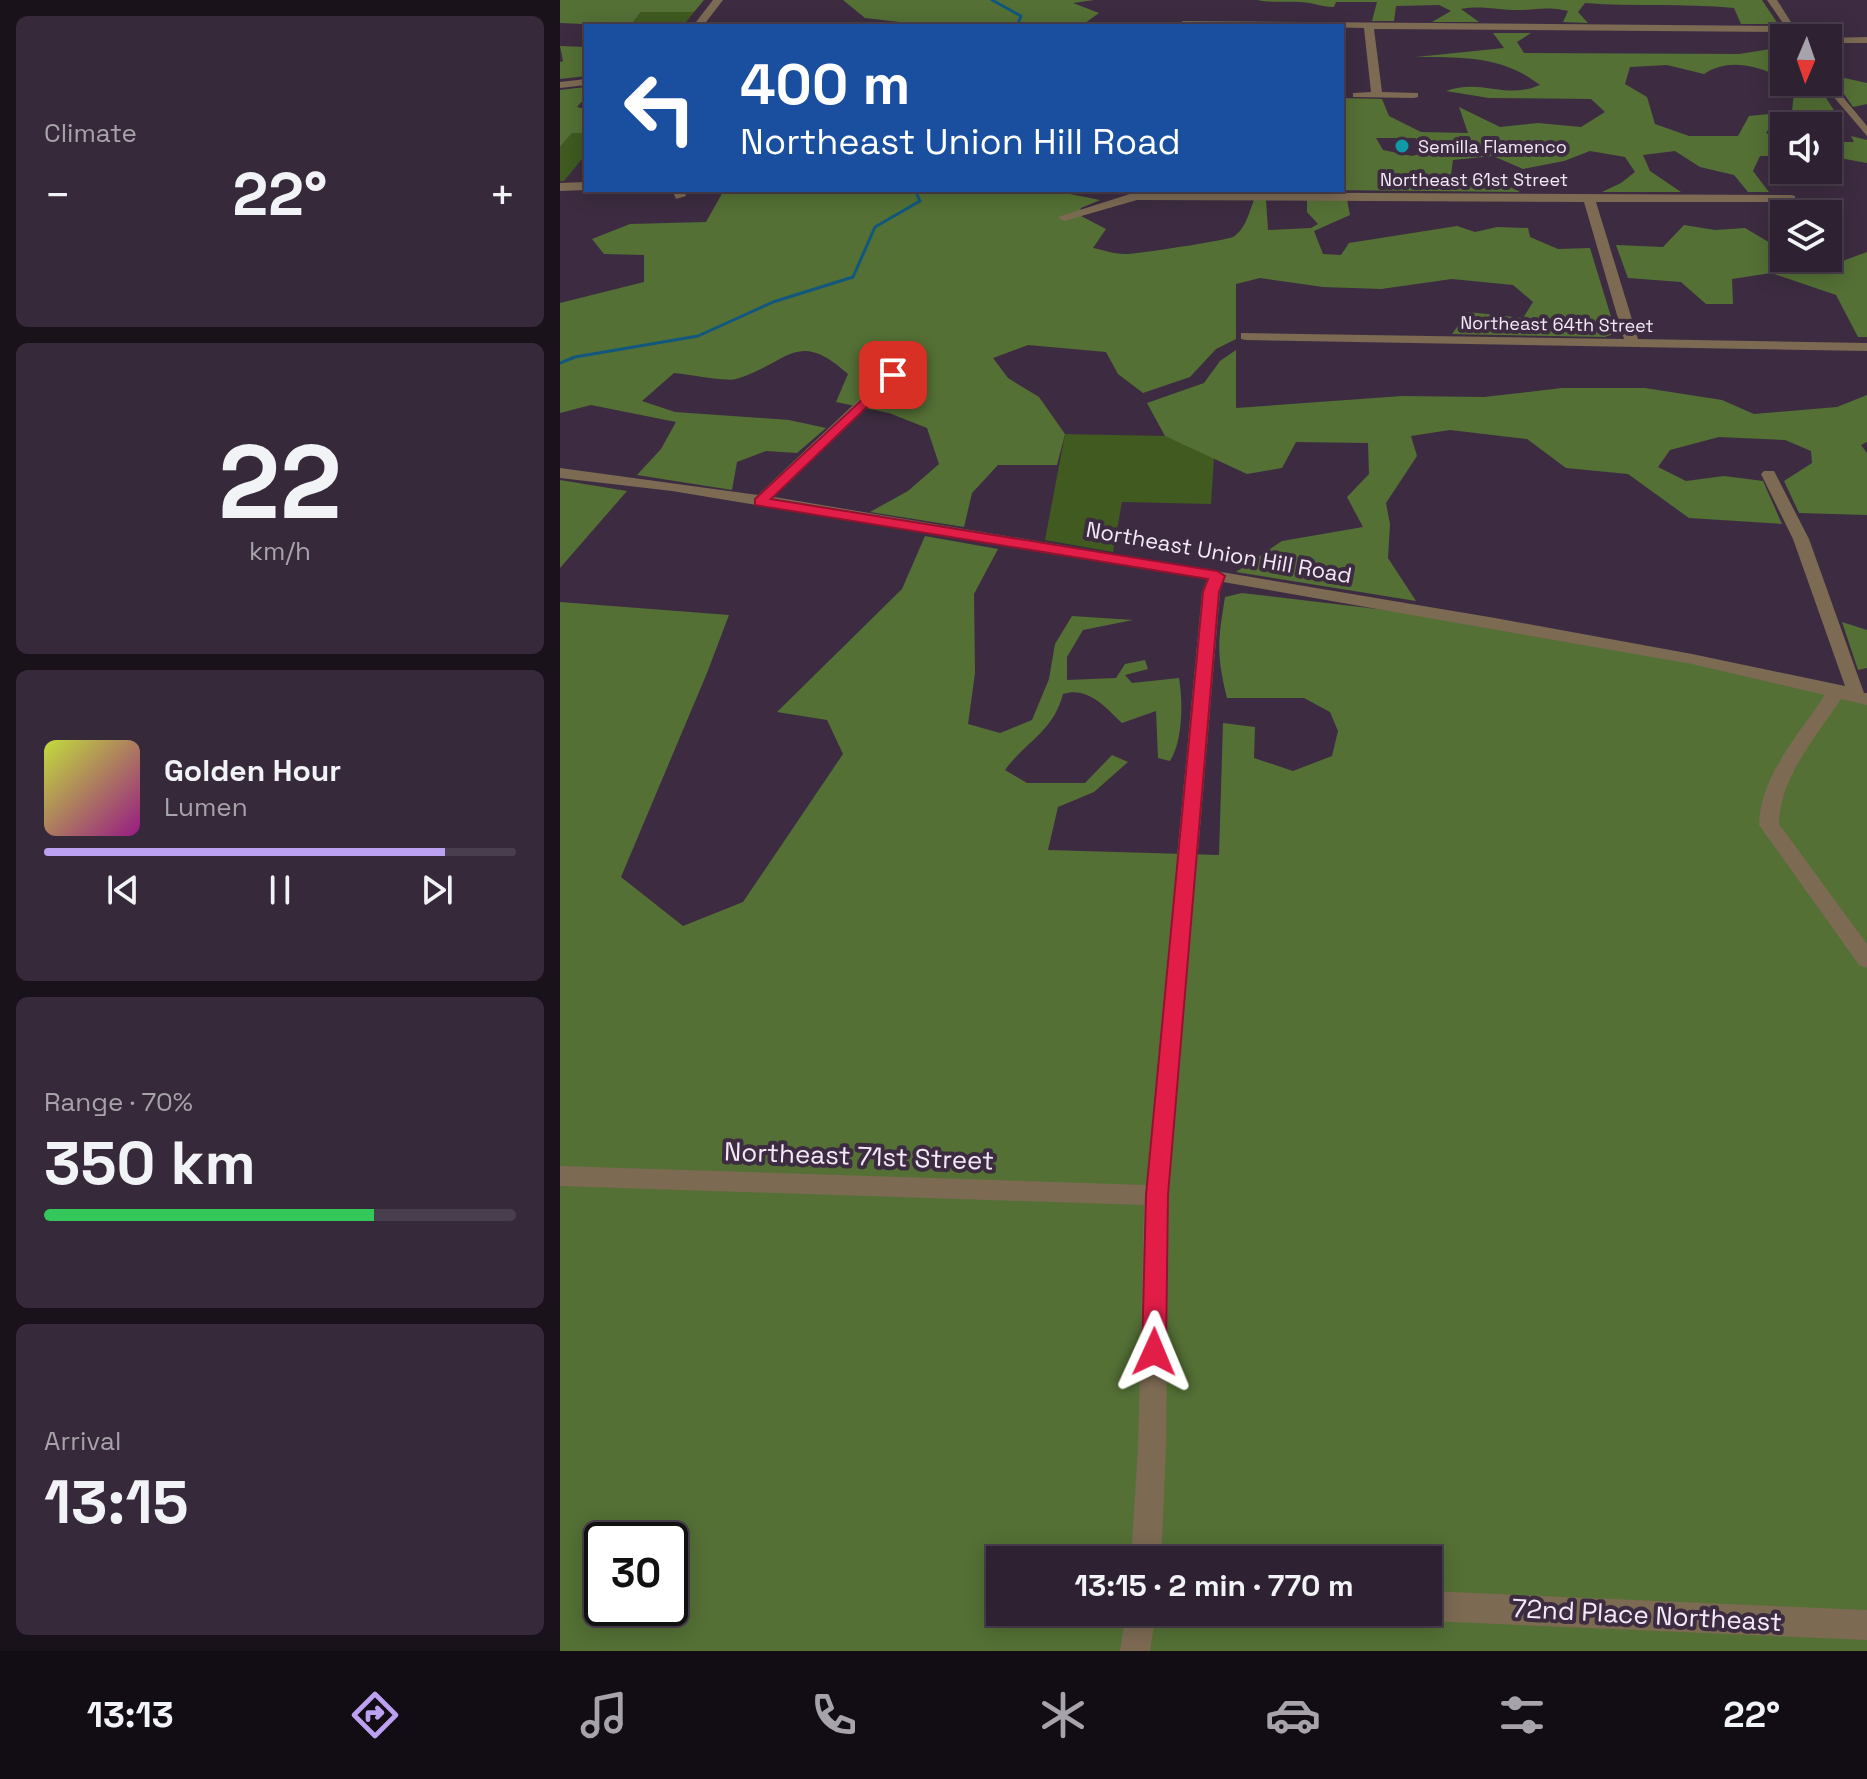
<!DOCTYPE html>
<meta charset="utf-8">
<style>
:root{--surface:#2e2131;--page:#362939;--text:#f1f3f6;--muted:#a7a3ab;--line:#493e4d;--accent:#bca0f2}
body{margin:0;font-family:"Space Grotesk",sans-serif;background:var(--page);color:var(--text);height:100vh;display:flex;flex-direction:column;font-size:30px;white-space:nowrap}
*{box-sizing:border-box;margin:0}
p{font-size:26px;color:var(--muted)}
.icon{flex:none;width:44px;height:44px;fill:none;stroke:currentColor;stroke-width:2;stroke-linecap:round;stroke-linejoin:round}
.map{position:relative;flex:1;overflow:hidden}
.sheet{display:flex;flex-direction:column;gap:16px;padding:16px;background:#19121b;width:560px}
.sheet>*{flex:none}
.hud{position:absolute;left:24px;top:24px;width:760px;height:168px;border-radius:0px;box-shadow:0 4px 20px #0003,0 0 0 2px var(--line);background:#1a4fa0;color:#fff;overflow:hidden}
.needle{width:52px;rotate:182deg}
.tools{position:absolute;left:1210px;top:24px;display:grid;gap:16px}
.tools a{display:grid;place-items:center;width:72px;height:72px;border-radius:0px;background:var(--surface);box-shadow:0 4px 20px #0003,0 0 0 2px var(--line);font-size:40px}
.speed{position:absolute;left:24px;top:1522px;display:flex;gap:16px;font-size:40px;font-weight:700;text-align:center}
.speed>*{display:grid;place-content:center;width:104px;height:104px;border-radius:50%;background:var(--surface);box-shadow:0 4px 20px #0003,0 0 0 2px var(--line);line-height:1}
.speed .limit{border:4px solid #111;border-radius:12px;background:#fff;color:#111}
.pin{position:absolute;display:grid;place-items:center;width:68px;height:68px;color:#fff;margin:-34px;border-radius:16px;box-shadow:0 4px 12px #0006}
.me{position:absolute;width:88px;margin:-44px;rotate:1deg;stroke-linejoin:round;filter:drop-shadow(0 0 6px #0008)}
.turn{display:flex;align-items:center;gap:28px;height:168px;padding:0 24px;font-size:36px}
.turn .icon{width:104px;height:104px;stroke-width:2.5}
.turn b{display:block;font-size:56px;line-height:68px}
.big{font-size:60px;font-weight:800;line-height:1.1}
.sheet .card{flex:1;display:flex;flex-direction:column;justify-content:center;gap:12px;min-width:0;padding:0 28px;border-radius:12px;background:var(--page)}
.sheet .dial{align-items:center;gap:0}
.dial b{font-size:104px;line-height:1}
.song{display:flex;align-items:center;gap:24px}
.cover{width:96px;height:96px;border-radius:12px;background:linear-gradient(135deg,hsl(70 70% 55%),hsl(310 70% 35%))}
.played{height:8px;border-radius:4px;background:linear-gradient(90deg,var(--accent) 85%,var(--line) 85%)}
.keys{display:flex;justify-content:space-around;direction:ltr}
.heat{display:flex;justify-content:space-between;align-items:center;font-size:44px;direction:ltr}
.charge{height:12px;border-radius:6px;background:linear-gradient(90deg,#34c759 70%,var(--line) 0)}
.trip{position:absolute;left:426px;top:1546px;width:456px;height:80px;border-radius:0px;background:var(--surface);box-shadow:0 4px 20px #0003,0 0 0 2px var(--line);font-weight:800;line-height:80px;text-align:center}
.tab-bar{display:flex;height:128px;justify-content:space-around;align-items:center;background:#120d14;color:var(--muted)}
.tab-bar .icon{width:56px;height:56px}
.tab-bar .selected{color:var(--accent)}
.tab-bar b{font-size:36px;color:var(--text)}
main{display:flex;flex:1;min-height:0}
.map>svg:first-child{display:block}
.green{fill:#405a20}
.forest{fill:#547035;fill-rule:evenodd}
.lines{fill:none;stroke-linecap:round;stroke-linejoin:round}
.stream{stroke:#12577e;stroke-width:3}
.minor{fill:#7c6a53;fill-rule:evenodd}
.route{fill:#e11d48;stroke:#92132f;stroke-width:2}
.culture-dot{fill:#0f9aa8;stroke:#3d2c41;stroke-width:3}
.labels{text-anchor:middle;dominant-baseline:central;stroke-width:8;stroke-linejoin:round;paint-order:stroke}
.far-poi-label{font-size:18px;fill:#f4e9f7;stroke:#3d2c41;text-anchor:start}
.far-street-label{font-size:18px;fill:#f4e9f7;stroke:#3d2c41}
.street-label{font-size:22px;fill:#f4e9f7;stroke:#3d2c41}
.near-street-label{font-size:26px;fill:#f4e9f7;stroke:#3d2c41}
</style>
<main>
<section class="sheet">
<div class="card"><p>Climate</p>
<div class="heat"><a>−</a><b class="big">22°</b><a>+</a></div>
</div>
<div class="card dial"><b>22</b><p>km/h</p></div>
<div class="card">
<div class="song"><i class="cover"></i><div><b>Golden Hour</b><p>Lumen</p></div></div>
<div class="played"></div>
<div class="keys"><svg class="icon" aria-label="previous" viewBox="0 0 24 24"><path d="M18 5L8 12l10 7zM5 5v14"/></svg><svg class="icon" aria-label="pause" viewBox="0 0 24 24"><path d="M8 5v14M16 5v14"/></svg><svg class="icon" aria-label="next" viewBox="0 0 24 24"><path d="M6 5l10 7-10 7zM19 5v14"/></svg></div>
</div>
<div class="card"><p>Range · 70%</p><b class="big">350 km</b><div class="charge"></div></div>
<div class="card"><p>Arrival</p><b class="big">13:15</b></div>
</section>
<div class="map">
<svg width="1307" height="1651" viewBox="0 0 1307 1651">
<rect width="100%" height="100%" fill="#3d2c41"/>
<g class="green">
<polygon points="104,11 134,12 123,26 70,26 81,12"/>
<polygon points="12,133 26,133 26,154 4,181 0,181 0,147"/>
<polygon points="505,434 605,436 654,457 651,504 562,502 553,552 485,540"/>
</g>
<g class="forest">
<polygon points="0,0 144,0 134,12 81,12 70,26 0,23"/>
<polygon points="283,0 534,0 513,3 539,13 521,26 374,26 305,18"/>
<path d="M697 0H1202L1218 24H1181L1174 8C1124 3 1075 7 1025 3L1018 12 1028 23 1003 22 1008 11C985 6 979 10 958 10 937 10 921 5 901 9L919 22H872L891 11 879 5 836 6 834 21H812L817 2H776L774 7C762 7 751 2 739 2 724 1 712 3 697 0Z"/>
<path d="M933 33H971L957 42 964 53 1179 54 1224 47V79C1199 66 1169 57 1144 74L1107 65 1070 67 1065 84 1087 97 1095 124 1129 136H1178L1189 116 1232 112 1234 92 1263 93 1277 115 1217 118 1206 133 1224 141V156H1200L1193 171 1209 192H1188L1174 175 1140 167 1115 151 1083 155 1090 171 1121 192H1042L1061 183 1075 172 1065 157 1030 151 1004 161 963 169 933 156 893 160 891 175 939 181 960 192 770 190H782V98L822 99 829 116 861 132 908 133 899 107 940 127 978 123 1021 127 1045 112 1031 99 929 98 886 91C921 78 945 100 980 85 943 56 902 57 856 57L944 48ZM816 138H855L870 151 852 156 823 150Z"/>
<polygon points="0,46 26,47 26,76 0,79 0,62 3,61"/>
<polygon points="1271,75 1307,83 1307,104 1293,107"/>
<polygon points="26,87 26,97 17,107 26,109 26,133 12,133 0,147 0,90"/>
<polygon points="1291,136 1307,140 1307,163 1268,156 1268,142 1294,142"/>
<path d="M164 190H490L540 200 521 208 519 215 546 229 533 248C543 250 554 254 564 254 573 255 667 240 673 237 686 229 689 212 694 200H706L708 230 751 228 758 224 747 212V200H787L790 215 754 231 763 254 781 255 789 243 897 226 915 232 937 227 968 228 970 237 998 249 1030 248 1056 333 1045 337 892 334 908 312 963 318 973 302 953 285 892 279 821 289 763 287 700 278 676 284V339L656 349 630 377 583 393 558 374 546 352 468 345 433 358 448 378 479 397 505 434 497 465H438L412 493 404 527 310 512 348 491 379 464 367 428 329 413 276 402 288 374C236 327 228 364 176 379 165 382 129 374 114 373L82 401 115 412 229 420 266 428 237 453 206 451 177 462 172 490 77 475 101 449 116 422 31 405 0 413V303L84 282V255L44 254 32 239 70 224 146 222Z"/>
<polygon points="1124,225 1155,230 1185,228 1224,251 1224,258 1277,263 1307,252 1307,337 1298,337 1276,295 1211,273 1172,279 1173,304 1146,304 1121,282 1068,278 1056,245 1103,247"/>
<polygon points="676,350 676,408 842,396 924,397 1002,388 1085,388 1162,400 1194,414 1277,407 1307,395 1307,442 1301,445 1307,453 1307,515 1239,513 1224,481 1252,463 1251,451 1225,440 1159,437 1110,450 1098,467 1126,481 1164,476 1203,481 1222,524 1129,518 1068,474 1006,468 967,439 890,430 851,436 857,456 826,503 830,524 828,558 856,601 676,572 722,541 803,527 787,497 809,474 808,443 736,442 722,468 687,474 605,436 587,403 644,383 660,361"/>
<polygon points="0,480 67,491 0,568"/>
<path d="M365 536 438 549 414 594 415 673 408 724 440 733 472 720 489 679 495 644 512 616 573 620 523 630 507 657V680L556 678 565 664 585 660 588 669 565 675 572 683 619 678C623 702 623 740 610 761L598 758 596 711 562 723C545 707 528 686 503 694 493 732 467 740 445 770L467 783H525L552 755 568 762 534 792 498 807 488 850 659 855 663 723 695 727 694 758 733 771 772 756 778 731 770 712 744 698H667C656 653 658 641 665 597L682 593 935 623 1307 699V1651H0V602L169 615 147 673 61 877 123 926 183 902 283 754 267 720 217 712 342 589ZM42 1540H110V1608H42ZM440 1560H868V1612H440Z"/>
<polygon points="1282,622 1307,630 1307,668 1298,670"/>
</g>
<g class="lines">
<g class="stream">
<polyline points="432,0 461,16 457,26"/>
<polyline points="0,363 15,357 138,336 213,302 293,277 315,227 360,201 355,190"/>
</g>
<g class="minor">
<polygon points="153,0 163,0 143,26 133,26"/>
<polygon points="1207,0 1217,0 1241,38 1233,38 1229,32 814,29 822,92 858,93 858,97 854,98 793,97 793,93 811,92 804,28 618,24 623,21 1225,26"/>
<polygon points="1307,37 1307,43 1268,43 1268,38 1264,38"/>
<polygon points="26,79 26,85 0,88 0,82"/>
<polygon points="1268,79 1307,126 1307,136 1261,82 1268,82"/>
<polygon points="26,182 26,190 0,191 0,183"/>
<polygon points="112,190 124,190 126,196 116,199"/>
<polygon points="576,192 1231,195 1235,196 1235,202 1036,202 1078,339 1307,343 1307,351 686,340 681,339 681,333 1064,339 1024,202 577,200 504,221 498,217"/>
<path d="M333 371 338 372V378L214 497 935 618 1132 654 1285 686 1233 539 1201 474 1204 471H1214L1249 539 1304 693H1307V705L1281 699C1256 737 1220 777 1219 824L1307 944V968L1299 965 1199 825C1200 776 1239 734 1265 695L1132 664 663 582 660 592 609 1195 606 1447 601 1560H571L578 1447 584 1205 0 1186V1166L586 1185 642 592 647 579 112 491 0 478V468L198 495 328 372Z"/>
<polygon points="868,1591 1307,1610 1307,1640 868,1621 857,1616 856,1612 868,1612"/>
<polygon points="566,1612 596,1612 590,1651 560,1651"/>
</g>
</g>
<polygon class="route" points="333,371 337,372 337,378 211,499 657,571 665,576 659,592 608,1195 606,1352 603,1360 594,1363 585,1360 582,1352 586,1195 643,592 648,579 195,505 195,499"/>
<circle class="culture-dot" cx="842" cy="146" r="8"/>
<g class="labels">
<g class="far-poi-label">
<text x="858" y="146">Semilla Flamenco</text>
</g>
<g class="far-street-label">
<text x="914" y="179">Northeast 61st Street</text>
<text transform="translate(997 324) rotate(1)">Northeast 64th Street</text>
</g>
<g class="street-label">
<text transform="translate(659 552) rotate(10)">Northeast Union Hill Road</text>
</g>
<g class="near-street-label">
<text transform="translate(299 1156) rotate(2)">Northeast 71st Street</text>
<text transform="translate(1087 1615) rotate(3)">72nd Place Northeast</text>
</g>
</g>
</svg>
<div class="tools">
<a><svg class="needle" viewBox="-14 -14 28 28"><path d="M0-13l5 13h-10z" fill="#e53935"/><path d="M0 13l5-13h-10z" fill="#a7a3ab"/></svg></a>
<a><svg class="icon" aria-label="sound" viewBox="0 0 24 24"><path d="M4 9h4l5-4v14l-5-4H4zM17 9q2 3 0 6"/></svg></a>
<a><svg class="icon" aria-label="layers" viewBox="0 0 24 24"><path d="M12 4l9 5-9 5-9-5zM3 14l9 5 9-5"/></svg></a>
</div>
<div class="speed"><div class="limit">30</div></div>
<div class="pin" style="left:333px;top:375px;background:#d93025"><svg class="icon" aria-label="arrive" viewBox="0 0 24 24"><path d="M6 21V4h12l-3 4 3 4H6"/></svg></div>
<svg class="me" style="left:594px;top:1352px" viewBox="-20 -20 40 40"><path d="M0-17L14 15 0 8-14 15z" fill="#e11d48" stroke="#fff" stroke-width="4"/></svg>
<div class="trip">13:15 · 2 min · 770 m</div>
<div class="hud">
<div class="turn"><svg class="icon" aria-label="left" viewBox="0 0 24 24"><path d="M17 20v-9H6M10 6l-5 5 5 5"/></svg><div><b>400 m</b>Northeast Union Hill Road</div></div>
</div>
</div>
</main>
<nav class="tab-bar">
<b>13:13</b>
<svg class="icon selected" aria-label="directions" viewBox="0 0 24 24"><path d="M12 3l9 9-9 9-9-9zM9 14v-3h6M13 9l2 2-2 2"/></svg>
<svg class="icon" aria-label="music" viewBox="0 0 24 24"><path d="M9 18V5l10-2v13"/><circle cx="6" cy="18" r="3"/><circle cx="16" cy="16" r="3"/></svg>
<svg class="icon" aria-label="phone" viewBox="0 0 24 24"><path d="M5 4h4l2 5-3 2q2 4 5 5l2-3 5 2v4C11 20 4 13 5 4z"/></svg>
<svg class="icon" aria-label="climate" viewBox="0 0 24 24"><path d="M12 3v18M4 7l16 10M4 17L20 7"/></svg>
<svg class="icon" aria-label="car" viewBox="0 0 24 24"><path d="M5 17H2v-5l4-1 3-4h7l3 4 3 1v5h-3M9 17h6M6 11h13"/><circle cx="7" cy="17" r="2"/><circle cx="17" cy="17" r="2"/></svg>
<svg class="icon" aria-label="filters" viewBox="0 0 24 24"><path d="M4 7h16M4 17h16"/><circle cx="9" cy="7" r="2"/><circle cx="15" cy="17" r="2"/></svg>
<b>22°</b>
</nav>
